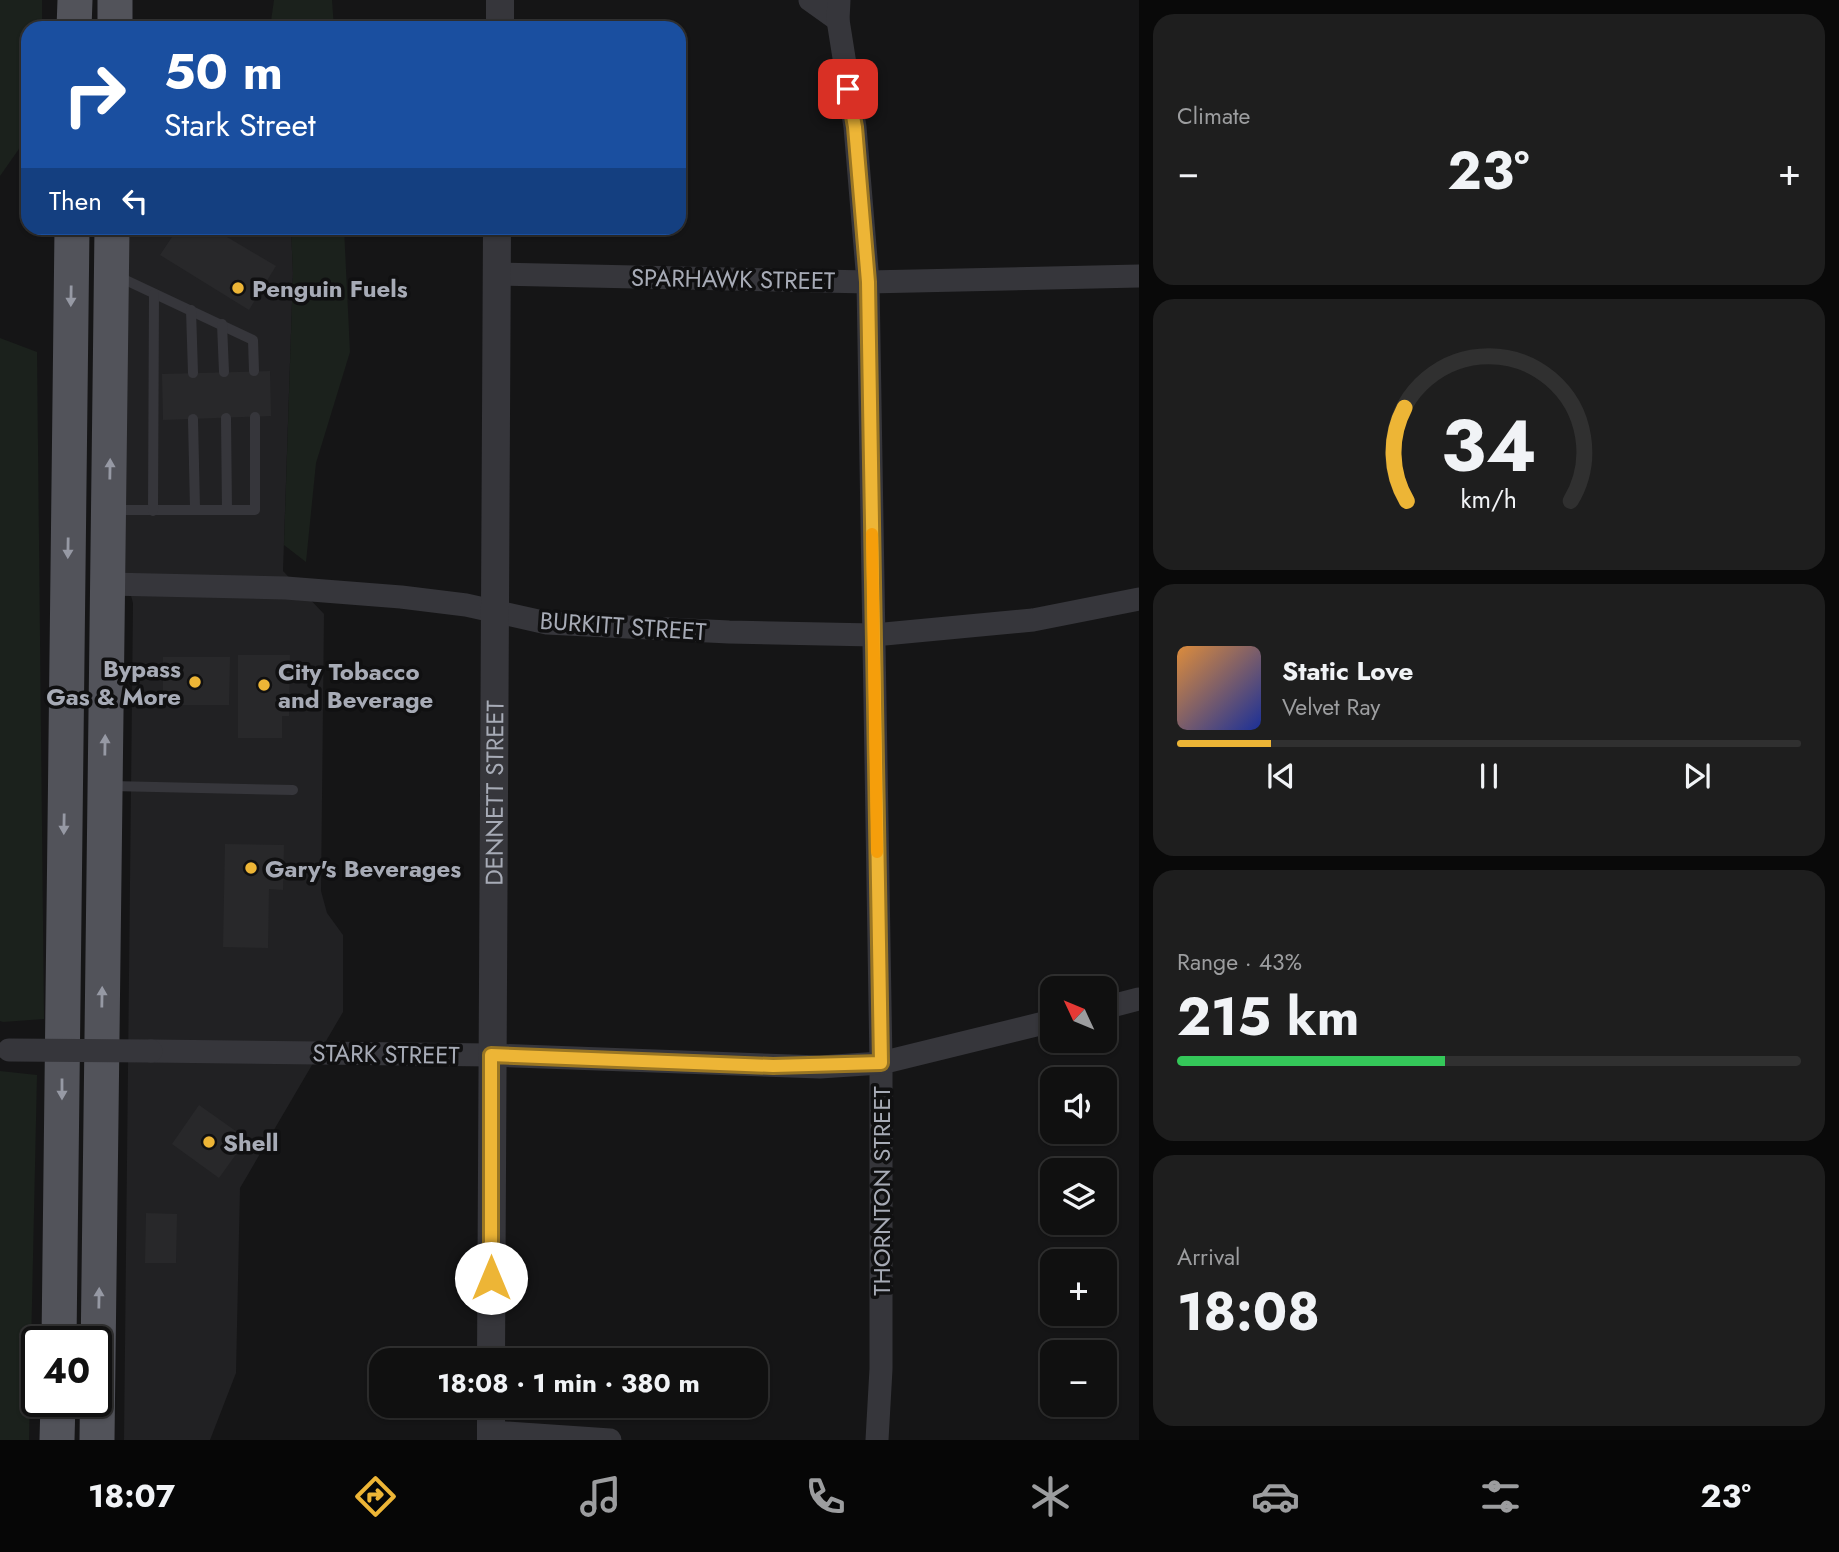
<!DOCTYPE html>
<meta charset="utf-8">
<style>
:root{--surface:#101010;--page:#1e1e1e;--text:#f1f3f6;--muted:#9c9d9f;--line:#303030;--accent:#edb536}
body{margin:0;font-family:Jost,sans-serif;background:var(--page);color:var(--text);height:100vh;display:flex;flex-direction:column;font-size:26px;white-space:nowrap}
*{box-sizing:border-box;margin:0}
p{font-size:23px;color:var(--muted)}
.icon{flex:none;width:38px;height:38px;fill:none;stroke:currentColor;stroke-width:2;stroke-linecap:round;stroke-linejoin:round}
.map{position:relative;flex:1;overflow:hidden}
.sheet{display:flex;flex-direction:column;gap:14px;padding:14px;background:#090909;width:700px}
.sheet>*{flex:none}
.top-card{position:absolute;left:21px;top:21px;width:665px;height:214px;border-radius:21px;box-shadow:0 2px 5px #0004,0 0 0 2px var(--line);background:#1a4fa0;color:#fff;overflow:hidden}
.needle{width:46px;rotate:314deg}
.tools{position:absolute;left:1040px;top:976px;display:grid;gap:14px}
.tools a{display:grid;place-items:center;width:77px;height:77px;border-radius:14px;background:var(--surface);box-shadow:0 2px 5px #0004,0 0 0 2px var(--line);font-size:35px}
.speed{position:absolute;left:21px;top:1326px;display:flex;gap:14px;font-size:35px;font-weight:700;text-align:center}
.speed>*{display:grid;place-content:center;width:91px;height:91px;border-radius:50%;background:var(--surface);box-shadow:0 2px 5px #0004,0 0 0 2px var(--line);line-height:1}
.speed .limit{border:4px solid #111;border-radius:10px;background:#fff;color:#111}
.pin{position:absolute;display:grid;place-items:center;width:60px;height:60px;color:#fff;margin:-30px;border-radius:14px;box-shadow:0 4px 10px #0006}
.me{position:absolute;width:77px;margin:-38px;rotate:0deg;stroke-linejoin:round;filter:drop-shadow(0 0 5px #0008)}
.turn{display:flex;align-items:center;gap:24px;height:147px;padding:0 28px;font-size:32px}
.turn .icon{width:91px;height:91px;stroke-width:2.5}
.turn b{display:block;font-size:49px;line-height:60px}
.then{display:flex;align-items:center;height:66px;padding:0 28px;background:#0003;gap:14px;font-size:26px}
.big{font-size:52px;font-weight:700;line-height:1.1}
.sheet .card{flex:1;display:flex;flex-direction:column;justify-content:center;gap:10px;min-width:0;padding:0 24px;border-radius:21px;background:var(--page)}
.sheet .dial{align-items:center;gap:0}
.dial svg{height:182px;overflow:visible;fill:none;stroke:var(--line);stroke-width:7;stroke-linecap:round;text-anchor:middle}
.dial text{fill:var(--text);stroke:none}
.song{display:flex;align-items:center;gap:21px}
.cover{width:84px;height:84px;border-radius:10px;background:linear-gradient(135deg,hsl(30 70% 55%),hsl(230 70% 35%))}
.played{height:7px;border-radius:4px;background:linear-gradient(90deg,var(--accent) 15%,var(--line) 15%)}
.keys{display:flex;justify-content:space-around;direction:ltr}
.heat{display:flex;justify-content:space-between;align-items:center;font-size:38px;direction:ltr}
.charge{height:10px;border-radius:5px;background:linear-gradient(90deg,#34c759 43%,var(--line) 0)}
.trip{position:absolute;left:369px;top:1348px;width:399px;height:70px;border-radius:21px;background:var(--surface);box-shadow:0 2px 5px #0004,0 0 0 2px var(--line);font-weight:700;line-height:70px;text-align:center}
.menu{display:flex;height:112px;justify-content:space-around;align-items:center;background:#060606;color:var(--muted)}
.menu .icon{width:49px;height:49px}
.menu .active{color:var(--accent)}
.menu b{font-size:32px;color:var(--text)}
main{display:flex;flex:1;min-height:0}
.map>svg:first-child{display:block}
.built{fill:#212123}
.green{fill:#1b211c}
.building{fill:#28282a}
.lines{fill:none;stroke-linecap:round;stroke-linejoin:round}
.service{stroke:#36363b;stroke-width:10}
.minor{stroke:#36363b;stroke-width:23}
.tertiary{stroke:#36363b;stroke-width:28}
.primary{stroke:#52535a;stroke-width:35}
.minor-bridge{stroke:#36363b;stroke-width:23}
.oneway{fill:#9699a4}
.route-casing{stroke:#9a7623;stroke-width:18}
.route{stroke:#edb536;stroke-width:12}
.slow{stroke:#f59e0b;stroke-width:12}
.poi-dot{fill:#edb536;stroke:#101011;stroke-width:2.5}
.labels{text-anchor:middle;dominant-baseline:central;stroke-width:7;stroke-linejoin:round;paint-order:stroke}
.street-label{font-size:24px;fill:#a7abb6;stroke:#101011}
.poi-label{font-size:24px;font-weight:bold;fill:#a7abb6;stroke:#101011;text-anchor:start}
</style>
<main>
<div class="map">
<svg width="1139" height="1440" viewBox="0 0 1139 1440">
<rect width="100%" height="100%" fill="#151516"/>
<polygon class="built" points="129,228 291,229 293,273 283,571 324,614 321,891 327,913 343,935 343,1012 240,1188 236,1373 210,1440 124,1440 133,603 122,562"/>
<g class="green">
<polygon points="0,0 42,0 42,28 28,28 28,136 0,176"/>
<polygon points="274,0 332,0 334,28 270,28"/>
<polygon points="286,228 344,228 350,352 316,463 306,562 284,545 293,273 291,229"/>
<polygon points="0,338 37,352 44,1019 3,1022 0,1021"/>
<polygon points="0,1071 37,1075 29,1440 0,1440"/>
</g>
<g class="building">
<polygon points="178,228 212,228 276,266 249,310 160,255"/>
<polygon points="270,371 271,416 163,420 162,374"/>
<polygon points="238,655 290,655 289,716 282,716 282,738 238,738"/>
<polygon points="163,657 230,657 229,705 163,705"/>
<polygon points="225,844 284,845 283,890 269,889 268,948 223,947"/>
<polygon points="199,1105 247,1139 219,1178 172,1144"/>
<polygon points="146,1213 177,1214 176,1263 145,1263"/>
</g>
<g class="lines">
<g class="service">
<polyline points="117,276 253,340 254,371"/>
<polyline points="191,310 193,373"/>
<polyline points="222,324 224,372"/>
<polyline points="226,418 227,510"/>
<polyline points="193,419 195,509"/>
<polyline points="112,510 255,510 255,417"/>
<polyline points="153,511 154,294"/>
<polyline points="111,786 293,790"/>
</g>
<g class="minor">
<polyline points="810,0 838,20"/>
<polyline points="839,0 838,20 855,127 868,282 881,1063 881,1369 877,1440"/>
<polyline points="496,274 868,282 1139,276"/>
<polyline points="108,584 286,588 401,597 466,605 547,623 729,632 874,635 1033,620 1139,599"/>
<polyline points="1104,1008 1139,999"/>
<polyline points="151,1051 491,1055 820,1067 881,1063 1052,1021"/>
<polyline points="491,1432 610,1440"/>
</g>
<g class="tertiary">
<polyline points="500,28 500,0"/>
<path id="s1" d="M491 1360 497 228"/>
<polyline points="491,1405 491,1440"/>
</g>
<g class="primary">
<polyline points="74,28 75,0"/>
<polyline points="115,28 115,0"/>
<polyline points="59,1342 72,228"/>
<polyline points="57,1440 58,1402"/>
<polyline points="97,1440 112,228"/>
</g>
<polyline class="minor-bridge" points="9,1050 151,1051"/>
</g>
<defs><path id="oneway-solid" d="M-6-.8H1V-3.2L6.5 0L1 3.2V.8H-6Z" transform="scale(1.75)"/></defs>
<g class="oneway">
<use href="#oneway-solid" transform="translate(71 296) rotate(91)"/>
<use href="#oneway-solid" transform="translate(110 469) rotate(-89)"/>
<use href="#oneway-solid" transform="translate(68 548) rotate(91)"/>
<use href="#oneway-solid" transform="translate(105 745) rotate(-89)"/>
<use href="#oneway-solid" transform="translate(64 824) rotate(91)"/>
<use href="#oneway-solid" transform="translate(102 997) rotate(-89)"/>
<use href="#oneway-solid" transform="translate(62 1089) rotate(90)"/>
<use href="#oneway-solid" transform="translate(99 1298) rotate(-89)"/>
</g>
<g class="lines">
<g class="route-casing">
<polyline id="route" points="491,1278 491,1055 773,1066 881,1063 868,282 855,127 848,89"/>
</g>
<use href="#route" class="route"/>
<polyline class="slow" points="872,534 877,852"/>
</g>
<g class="poi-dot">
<circle cx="238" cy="288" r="7"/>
<circle cx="195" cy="682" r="7"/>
<circle cx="264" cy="685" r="7"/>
<circle cx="251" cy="868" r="7"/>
<circle cx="209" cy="1142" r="7"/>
</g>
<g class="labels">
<g class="street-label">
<text transform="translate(733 279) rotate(1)">SPARHAWK STREET</text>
<text transform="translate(623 626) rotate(4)">BURKITT STREET</text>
<text stroke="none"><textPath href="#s1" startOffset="567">DENNETT STREET</textPath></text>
<text transform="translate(386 1054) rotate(1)">STARK STREET</text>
<text transform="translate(881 1191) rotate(-90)">THORNTON STREET</text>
</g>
<g class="poi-label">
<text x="252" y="288">Penguin Fuels</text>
<text x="181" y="668" text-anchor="end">Bypass<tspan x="181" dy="28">Gas &amp; More</tspan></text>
<text x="278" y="671">City Tobacco<tspan x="278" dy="28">and Beverage</tspan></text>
<text x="265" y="868">Gary's Beverages</text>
<text x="223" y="1142">Shell</text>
</g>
</g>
</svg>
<div class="tools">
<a><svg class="needle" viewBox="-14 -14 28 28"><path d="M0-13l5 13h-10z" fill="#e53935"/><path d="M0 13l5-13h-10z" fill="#9c9d9f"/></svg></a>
<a><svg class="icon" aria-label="sound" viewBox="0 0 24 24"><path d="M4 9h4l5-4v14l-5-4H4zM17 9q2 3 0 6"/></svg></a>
<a><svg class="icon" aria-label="layers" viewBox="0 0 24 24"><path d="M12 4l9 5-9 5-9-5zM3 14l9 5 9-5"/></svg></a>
<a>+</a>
<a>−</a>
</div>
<div class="speed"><div class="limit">40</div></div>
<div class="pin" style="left:848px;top:89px;background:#d93025"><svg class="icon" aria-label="arrive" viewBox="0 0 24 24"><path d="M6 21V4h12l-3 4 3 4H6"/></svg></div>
<svg class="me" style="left:491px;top:1278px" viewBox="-20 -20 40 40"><circle r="19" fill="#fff"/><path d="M0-13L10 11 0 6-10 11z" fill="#edb536"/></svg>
<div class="trip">18:08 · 1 min · 380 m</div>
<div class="top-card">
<div class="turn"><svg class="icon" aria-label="right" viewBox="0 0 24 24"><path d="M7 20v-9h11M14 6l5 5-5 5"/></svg><div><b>50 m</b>Stark Street</div></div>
<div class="then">Then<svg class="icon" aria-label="left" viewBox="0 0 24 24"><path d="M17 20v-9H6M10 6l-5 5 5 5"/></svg></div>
</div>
</div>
<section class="sheet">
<div class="card"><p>Climate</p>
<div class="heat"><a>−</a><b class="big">23°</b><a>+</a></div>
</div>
<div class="card dial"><svg viewBox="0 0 100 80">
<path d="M14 69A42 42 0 1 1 86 69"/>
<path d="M14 69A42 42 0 0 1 13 28" stroke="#edb536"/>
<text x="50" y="56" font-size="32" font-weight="700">34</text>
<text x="50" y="72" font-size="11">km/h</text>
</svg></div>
<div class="card">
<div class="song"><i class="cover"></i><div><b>Static Love</b><p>Velvet Ray</p></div></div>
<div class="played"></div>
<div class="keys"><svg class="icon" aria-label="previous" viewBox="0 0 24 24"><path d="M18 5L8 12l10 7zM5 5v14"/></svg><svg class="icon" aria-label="pause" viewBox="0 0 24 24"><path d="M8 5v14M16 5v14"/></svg><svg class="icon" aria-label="next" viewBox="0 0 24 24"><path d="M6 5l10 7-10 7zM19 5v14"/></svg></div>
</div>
<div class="card"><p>Range · 43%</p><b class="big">215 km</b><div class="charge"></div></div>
<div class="card"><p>Arrival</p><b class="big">18:08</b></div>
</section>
</main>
<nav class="menu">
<b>18:07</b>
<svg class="icon active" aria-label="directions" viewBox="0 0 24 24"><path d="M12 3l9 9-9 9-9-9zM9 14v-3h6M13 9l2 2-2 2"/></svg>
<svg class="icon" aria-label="music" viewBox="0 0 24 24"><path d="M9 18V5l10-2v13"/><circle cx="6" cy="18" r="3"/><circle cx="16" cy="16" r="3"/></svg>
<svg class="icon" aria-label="phone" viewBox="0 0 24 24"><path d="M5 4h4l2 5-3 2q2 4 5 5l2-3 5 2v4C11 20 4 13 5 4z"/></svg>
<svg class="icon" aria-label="climate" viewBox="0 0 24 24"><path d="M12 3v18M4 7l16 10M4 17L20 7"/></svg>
<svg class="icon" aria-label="car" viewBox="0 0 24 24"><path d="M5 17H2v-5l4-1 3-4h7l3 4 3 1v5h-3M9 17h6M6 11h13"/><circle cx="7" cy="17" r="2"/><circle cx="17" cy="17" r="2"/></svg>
<svg class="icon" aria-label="filters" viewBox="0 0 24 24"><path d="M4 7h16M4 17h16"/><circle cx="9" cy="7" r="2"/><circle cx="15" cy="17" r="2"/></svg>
<b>23°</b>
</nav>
